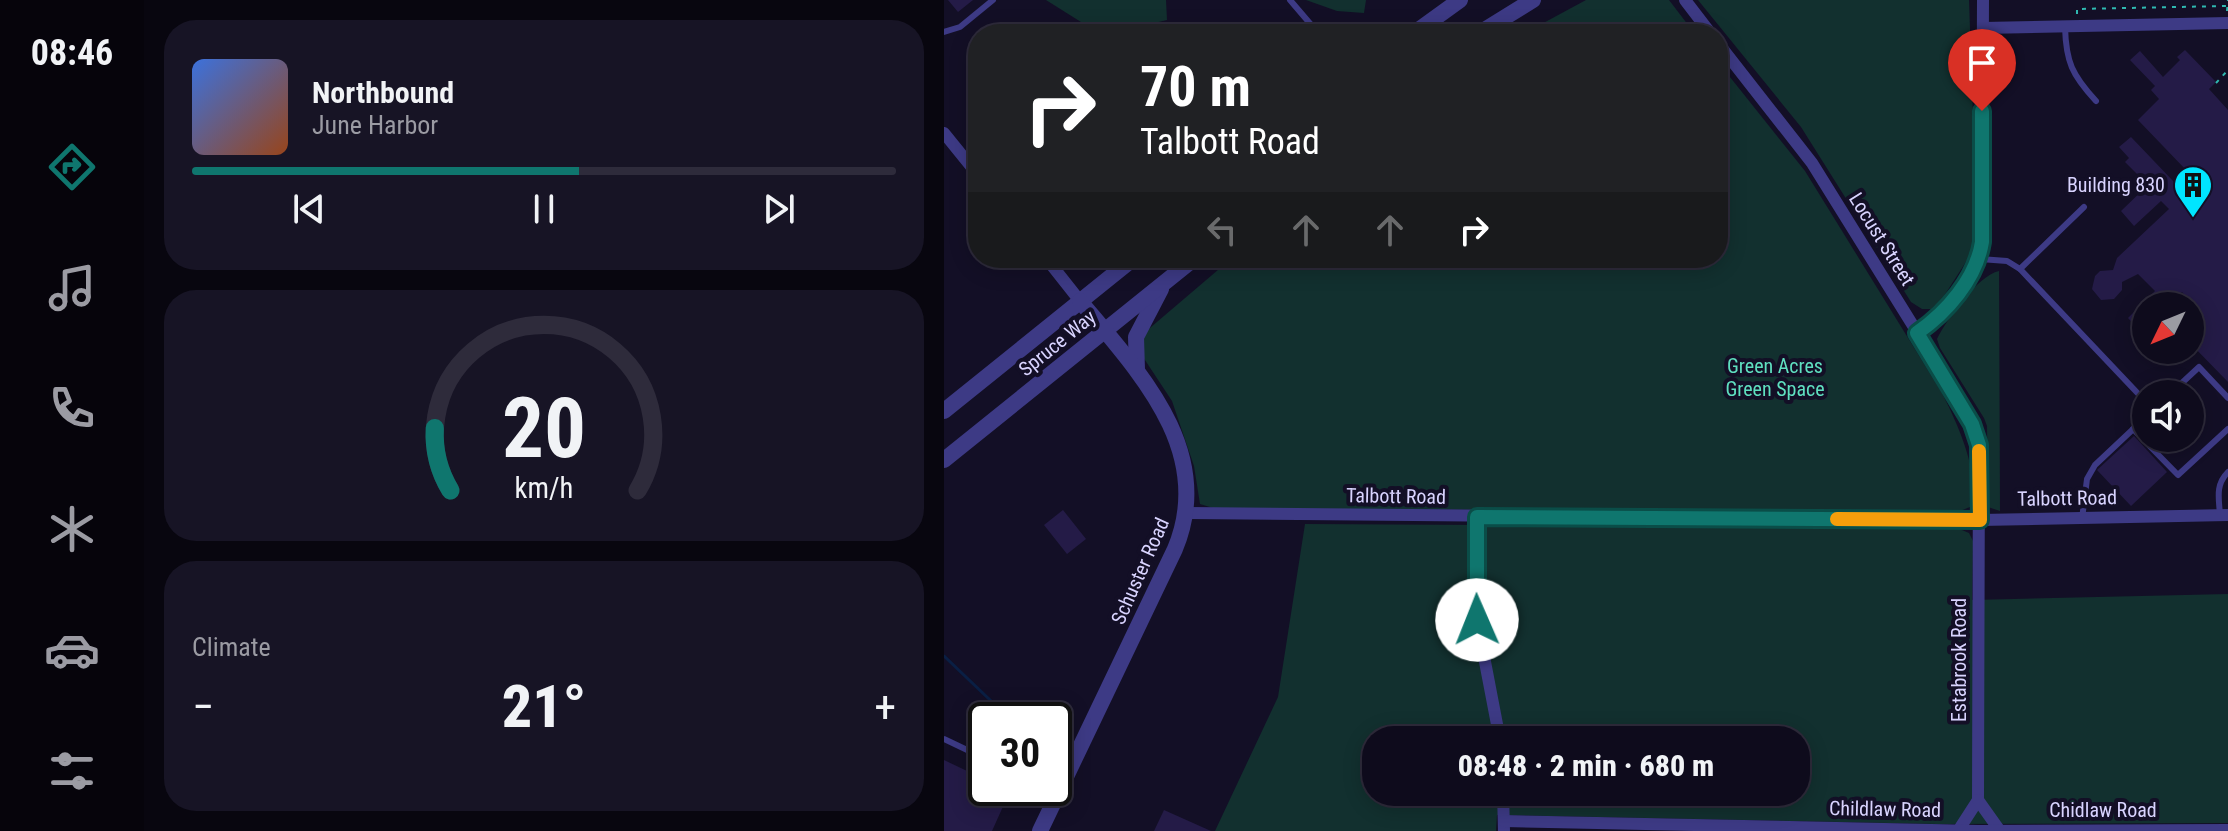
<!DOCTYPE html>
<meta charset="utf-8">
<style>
:root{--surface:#0e0b1c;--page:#171425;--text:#f1f3f6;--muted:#9b9ba3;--line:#2e2b3b;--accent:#0f766e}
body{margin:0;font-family:"Roboto Condensed",sans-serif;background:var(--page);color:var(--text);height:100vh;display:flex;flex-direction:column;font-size:30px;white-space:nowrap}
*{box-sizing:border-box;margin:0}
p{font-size:26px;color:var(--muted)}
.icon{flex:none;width:44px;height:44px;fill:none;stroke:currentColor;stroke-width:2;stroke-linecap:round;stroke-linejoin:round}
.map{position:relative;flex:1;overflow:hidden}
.drawer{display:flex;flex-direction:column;gap:20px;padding:20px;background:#08060f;width:800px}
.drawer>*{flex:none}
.top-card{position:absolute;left:24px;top:24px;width:760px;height:244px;border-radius:32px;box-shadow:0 4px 20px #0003,0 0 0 2px var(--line);background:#202124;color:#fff;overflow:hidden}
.needle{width:52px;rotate:227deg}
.buttons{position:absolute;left:1188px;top:292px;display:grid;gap:16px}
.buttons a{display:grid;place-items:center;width:72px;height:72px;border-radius:50%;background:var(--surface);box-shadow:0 4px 20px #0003,0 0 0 2px var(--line);font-size:40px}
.speed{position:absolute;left:24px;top:702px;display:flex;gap:16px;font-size:40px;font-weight:700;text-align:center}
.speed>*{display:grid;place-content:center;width:104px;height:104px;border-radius:50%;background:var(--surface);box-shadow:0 4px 20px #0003,0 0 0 2px var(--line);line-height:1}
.speed .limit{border:4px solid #111;border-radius:12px;background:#fff;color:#111}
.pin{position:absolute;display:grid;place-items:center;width:68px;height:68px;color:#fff;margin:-82px -34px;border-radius:50% 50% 50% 0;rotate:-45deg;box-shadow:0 0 8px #0007}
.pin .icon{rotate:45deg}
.me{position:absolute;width:88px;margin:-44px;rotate:359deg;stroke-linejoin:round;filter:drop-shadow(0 0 6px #0008)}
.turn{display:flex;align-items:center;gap:28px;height:168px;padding:0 40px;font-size:36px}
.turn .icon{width:104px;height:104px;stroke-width:2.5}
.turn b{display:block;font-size:56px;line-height:68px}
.lanes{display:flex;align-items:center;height:76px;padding:0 40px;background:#0003;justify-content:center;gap:40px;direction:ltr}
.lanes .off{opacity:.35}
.big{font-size:60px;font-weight:800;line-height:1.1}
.drawer .widget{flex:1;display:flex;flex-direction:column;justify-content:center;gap:12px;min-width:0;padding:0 28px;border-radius:32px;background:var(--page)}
.drawer .dial{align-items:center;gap:0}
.dial svg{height:208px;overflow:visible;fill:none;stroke:var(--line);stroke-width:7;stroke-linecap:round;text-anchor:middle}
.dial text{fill:var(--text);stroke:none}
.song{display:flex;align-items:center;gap:24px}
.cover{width:96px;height:96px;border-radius:12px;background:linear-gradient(135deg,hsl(220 70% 55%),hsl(20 70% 35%))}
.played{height:8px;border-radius:4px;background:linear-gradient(90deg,var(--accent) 55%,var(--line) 55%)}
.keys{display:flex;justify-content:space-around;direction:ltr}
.heat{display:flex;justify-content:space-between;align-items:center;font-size:44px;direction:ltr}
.trip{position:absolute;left:418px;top:726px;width:448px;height:80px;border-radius:32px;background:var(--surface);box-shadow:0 4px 20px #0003,0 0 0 2px var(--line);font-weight:800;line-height:80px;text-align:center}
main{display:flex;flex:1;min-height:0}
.tabs{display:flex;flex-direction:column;width:144px;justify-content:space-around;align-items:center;background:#06040b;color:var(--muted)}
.tabs .icon{width:56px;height:56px}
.tabs .selected{color:var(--accent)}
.tabs b{font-size:36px;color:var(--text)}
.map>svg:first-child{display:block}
.green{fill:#12302f;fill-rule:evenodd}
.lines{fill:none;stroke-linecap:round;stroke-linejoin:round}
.stream{stroke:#0a1f44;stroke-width:3}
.building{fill:#241b47}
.path{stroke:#2fb8b0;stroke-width:2;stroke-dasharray:4 6;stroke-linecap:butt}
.service{stroke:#3d3a85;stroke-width:6}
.minor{stroke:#3d3a85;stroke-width:12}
.tertiary{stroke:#3d3a85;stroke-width:16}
.route-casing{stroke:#0a4d48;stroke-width:20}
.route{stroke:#0f766e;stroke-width:14}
.slow{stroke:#f59e0b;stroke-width:14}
.labels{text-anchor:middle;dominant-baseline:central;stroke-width:8;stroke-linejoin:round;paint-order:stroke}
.poi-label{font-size:20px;fill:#d9d4ff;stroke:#130f26;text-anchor:end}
.street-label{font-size:20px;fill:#d9d4ff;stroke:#130f26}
.park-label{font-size:20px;fill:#5fe0c0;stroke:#130f26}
</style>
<main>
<nav class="tabs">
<b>08:46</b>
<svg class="icon selected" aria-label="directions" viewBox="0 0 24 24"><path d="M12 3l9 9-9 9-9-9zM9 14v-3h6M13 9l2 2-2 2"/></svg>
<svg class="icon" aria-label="music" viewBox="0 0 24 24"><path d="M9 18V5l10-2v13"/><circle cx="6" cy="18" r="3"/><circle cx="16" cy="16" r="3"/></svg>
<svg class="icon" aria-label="phone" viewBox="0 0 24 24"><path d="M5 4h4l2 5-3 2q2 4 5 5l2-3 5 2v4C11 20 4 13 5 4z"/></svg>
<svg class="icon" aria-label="climate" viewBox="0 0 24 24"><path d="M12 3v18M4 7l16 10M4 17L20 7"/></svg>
<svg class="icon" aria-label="car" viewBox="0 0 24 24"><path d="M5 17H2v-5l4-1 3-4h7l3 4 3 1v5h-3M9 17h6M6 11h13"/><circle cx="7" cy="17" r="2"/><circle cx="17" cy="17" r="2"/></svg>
<svg class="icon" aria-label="filters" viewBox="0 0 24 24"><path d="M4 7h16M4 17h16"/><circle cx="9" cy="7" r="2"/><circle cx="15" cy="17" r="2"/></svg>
</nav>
<section class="drawer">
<div class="widget">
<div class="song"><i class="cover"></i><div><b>Northbound</b><p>June Harbor</p></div></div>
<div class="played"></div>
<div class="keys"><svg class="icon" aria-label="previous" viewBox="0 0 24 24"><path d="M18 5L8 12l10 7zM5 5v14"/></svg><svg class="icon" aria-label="pause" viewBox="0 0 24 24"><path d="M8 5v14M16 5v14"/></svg><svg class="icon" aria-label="next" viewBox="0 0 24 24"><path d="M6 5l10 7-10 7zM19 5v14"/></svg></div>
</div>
<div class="widget dial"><svg viewBox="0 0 100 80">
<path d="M14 69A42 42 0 1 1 86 69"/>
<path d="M14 69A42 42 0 0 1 8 45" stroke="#0f766e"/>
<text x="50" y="56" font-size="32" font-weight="700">20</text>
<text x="50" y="72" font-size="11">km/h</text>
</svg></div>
<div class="widget"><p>Climate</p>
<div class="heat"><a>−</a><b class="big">21°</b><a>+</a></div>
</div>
</section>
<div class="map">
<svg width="1284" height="831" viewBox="0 0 1284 831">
<rect width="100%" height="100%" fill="#130f26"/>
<g class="green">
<polygon points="102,0 222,0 223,20 173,32 137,22"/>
<polygon points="362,0 422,0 420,13 393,11"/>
<polygon points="642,0 725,0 751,34 579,34"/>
<polygon points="754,0 1025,0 1029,116 1029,251 998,299 987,309 978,309 967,302 857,127"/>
<path d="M774 62 861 171 998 393C1012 421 1038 475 1026 507L1011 513 269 508 256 504 250 466 228 401 197 354 200 333 288 258H774Z"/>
<path d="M1055 271 1056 511 1044 507 1043 426 1040 418 996 348 993 339C1003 319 1033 276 1055 271Z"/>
<path d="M361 524 1013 528 1025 533 1029 541 1028 600 1284 594V823L993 824 553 815 552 831H271L334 697ZM432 740H852V792H432Z"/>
</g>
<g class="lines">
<polyline class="stream" points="0,656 67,720"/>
</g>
<g class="building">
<polygon points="4,0 29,0 14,12"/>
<polygon points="1241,50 1272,82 1265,89 1284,110 1284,382 1246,343 1246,306 1237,306 1244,299 1238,292 1223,306 1202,306 1202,326 1196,331 1184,318 1211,291 1194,274 1178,282 1178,290 1170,299 1157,300 1148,289 1151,276 1156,271 1169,270 1173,258 1225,209 1217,201 1190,226 1177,211 1204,185 1181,162 1185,158 1175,147 1187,137 1230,182 1243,171 1194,120 1215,99 1207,90 1211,86 1186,60 1196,51 1219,77 1236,60 1233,57"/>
<polygon points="1190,436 1223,472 1187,506 1153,470"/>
<polygon points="119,510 142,539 123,554 100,525"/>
<polygon points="0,760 42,780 42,788 59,788 66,791 48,831 0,831"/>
<polygon points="220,810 267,831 210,831"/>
</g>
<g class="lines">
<g class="path">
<polyline points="1283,11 1284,0"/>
<polyline points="1133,14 1133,9 1283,6"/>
<polyline points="1272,83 1284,70"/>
</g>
<g class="service">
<polyline points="346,0 375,34"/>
<path d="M1121 27C1122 62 1128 75 1152 101"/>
<polyline points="0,32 16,27 49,0"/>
<polyline points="1140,207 1076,269 1202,402"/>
<polyline points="1036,259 1063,261 1076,269"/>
<polyline points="1226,394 1255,367 1284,398"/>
<polyline points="1189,429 1234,475 1284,429"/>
<path d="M1276 515C1275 499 1271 485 1284 472"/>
<polyline points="1138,519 1143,479 1151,465 1202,417"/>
<polyline points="0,739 42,759"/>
</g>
<g class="minor">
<polyline points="741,0 767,34"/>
<polyline points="1039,28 1284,23"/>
<polyline points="774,43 868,163 1009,390 1028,424 1035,445 1034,800 1014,831"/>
<polyline points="0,133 34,175"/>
<polyline points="102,258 136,301"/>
<path d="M973 333C1003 312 1032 280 1038 242L1039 0"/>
<polyline points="243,513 1036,520 1284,515"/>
<polyline points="533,517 533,620 556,740"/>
<polyline points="559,792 560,831"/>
<polyline points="1034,800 1056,831"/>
<polyline points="560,821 1034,831 1284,830"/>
</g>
<g class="tertiary">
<polyline points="469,34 516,0"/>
<polyline points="534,34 589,0"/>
<polyline points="193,370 192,337 217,289"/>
<polyline points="0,411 190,258"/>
<polyline points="0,460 251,258"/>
<path d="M96 831 231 549C272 451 195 372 136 301"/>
</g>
</g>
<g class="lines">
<g class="route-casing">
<path id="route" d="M533 620V517L1036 520 1035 445 1028 424 973 333C1003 312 1032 279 1038 242V111"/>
</g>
<use href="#route" class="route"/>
<polyline class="slow" points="893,519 1036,520 1035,451"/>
</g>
<defs>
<g id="building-pin" transform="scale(2)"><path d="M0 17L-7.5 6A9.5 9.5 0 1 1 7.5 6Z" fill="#00e5ff" stroke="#130f26"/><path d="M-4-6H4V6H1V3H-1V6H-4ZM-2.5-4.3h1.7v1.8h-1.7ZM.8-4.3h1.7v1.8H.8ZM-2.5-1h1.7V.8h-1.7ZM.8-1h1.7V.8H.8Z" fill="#111"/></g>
</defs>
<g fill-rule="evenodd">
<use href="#building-pin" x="1249" y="185"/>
</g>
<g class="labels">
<g class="poi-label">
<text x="1221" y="185">Building 830</text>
</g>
<g class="street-label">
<text transform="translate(938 239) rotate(58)">Locust Street</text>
<text transform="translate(113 343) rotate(-39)">Spruce Way</text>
<text transform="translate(452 496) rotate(1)">Talbott Road</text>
<text transform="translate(1123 498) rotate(-1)">Talbott Road</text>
<text transform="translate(196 571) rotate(-66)">Schuster Road</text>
<text transform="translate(1015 660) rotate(-90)">Estabrook Road</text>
<text transform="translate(941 809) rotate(1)">Childlaw Road</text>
<text x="1159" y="810">Chidlaw Road</text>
</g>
<g class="park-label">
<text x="831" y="366">Green Acres<tspan x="831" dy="23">Green Space</tspan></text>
</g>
</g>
</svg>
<div class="buttons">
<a><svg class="needle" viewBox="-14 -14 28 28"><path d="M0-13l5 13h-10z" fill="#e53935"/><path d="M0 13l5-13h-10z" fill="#9b9ba3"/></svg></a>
<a><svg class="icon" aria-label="sound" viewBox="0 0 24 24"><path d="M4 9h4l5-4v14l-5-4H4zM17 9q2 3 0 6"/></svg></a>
</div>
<div class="speed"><div class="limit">30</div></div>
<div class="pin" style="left:1038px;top:111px;background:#d93025"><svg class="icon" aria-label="arrive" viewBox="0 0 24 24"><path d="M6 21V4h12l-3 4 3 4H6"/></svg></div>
<svg class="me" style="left:533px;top:620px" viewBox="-20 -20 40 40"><circle r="19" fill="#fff"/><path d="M0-13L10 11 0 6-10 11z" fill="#0f766e"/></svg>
<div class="trip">08:48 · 2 min · 680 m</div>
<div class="top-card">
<div class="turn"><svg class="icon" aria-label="right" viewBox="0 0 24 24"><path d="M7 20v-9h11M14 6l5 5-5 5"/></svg><div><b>70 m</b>Talbott Road</div></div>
<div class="lanes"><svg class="icon off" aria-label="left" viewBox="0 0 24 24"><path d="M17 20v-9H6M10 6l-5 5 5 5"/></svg><svg class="icon off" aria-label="ahead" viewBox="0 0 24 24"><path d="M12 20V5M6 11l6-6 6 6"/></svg><svg class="icon off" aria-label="ahead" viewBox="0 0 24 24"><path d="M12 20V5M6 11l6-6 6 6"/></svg><svg class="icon" aria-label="right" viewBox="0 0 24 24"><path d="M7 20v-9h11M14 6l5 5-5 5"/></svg></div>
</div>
</div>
</main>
